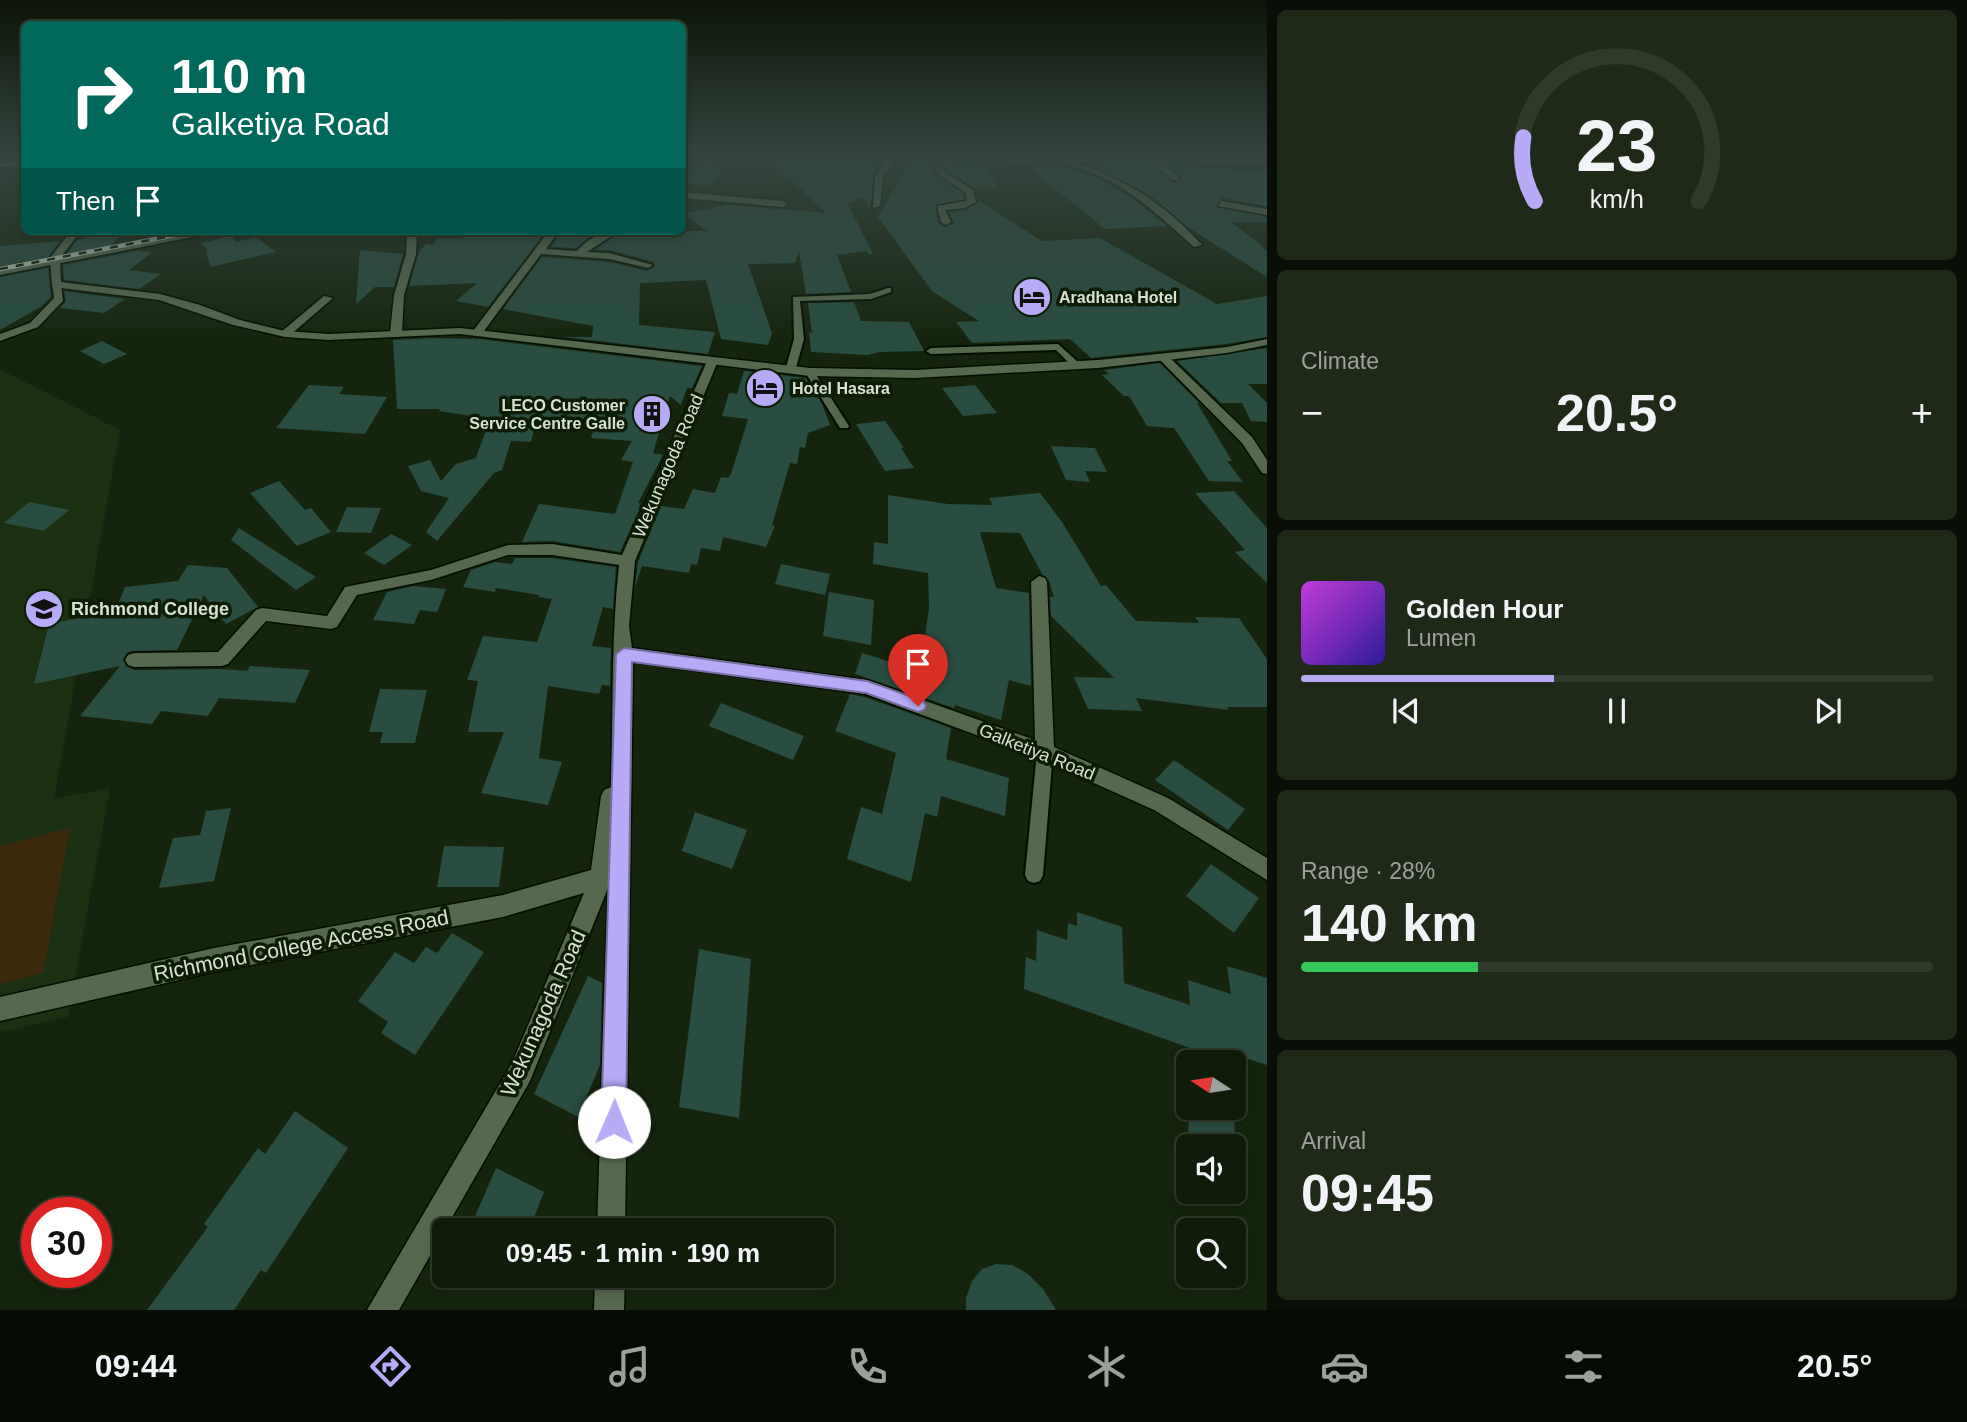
<!DOCTYPE html>
<meta charset="utf-8">
<style>
:root{--surface:#101c0a;--page:#1e2918;--text:#f1f3f6;--muted:#9ca19c;--line:#303a2b;--accent:#b7abf7}
body{margin:0;font-family:Arial,sans-serif;background:var(--page);color:var(--text);height:100vh;display:flex;flex-direction:column;font-size:26px;white-space:nowrap}
*{box-sizing:border-box;margin:0}
p{font-size:23px;color:var(--muted)}
.icon{flex:none;width:38px;height:38px;fill:none;stroke:currentColor;stroke-width:2;stroke-linecap:round;stroke-linejoin:round}
.map{position:relative;flex:1;overflow:hidden}
.sheet{display:flex;flex-direction:column;gap:10px;padding:10px;background:#090f06;width:700px}
.sheet>*{flex:none}
.guide{position:absolute;left:21px;top:21px;width:665px;height:214px;border-radius:10px;box-shadow:0 4px 10px #0003,0 0 0 2px var(--line);background:#00695c;color:#fff;overflow:hidden}
.needle{width:46px;rotate:282deg}
.tools{position:absolute;left:1176px;top:1050px;display:grid;gap:14px}
.tools a{display:grid;place-items:center;width:70px;height:70px;border-radius:10px;background:var(--surface);box-shadow:0 4px 10px #0003,0 0 0 2px var(--line);font-size:35px}
.speed{position:absolute;left:21px;top:1197px;display:flex;gap:14px;font-size:35px;font-weight:700;text-align:center}
.speed>*{display:grid;place-content:center;width:91px;height:91px;border-radius:50%;background:var(--surface);box-shadow:0 4px 10px #0003,0 0 0 2px var(--line);line-height:1}
.speed .limit{border:10px solid #d22;background:#fff;color:#111}
.pin{position:absolute;display:grid;place-items:center;width:60px;height:60px;color:#fff;margin:-72px -30px;border-radius:50% 50% 50% 0;rotate:-45deg;box-shadow:0 0 7px #0007}
.pin .icon{rotate:45deg}
.me{position:absolute;width:77px;margin:-38px;rotate:1deg;stroke-linejoin:round;filter:drop-shadow(0 0 5px #0008)}
.turn{display:flex;align-items:center;gap:24px;height:147px;padding:0 35px;font-size:32px}
.turn .icon{width:91px;height:91px;stroke-width:2.5}
.turn b{display:block;font-size:49px;line-height:60px}
.then{display:flex;align-items:center;height:66px;padding:0 35px;background:#0003;gap:14px;font-size:26px}
.big{font-size:52px;font-weight:800;line-height:1.1}
.sheet .card{flex:1;display:flex;flex-direction:column;justify-content:center;gap:10px;min-width:0;padding:0 24px;border-radius:10px;background:var(--page)}
.sheet .dial{align-items:center;gap:0}
.dial svg{height:182px;overflow:visible;fill:none;stroke:var(--line);stroke-width:7;stroke-linecap:round;text-anchor:middle}
.dial text{fill:var(--text);stroke:none}
.song{display:flex;align-items:center;gap:21px}
.cover{width:84px;height:84px;border-radius:10px;background:linear-gradient(135deg,hsl(290 70% 55%),hsl(250 70% 35%))}
.played{height:7px;border-radius:4px;background:linear-gradient(90deg,var(--accent) 40%,var(--line) 40%)}
.keys{display:flex;justify-content:space-around;direction:ltr}
.heat{display:flex;justify-content:space-between;align-items:center;font-size:38px;direction:ltr}
.charge{height:10px;border-radius:5px;background:linear-gradient(90deg,#34c759 28%,var(--line) 0)}
.trip{position:absolute;left:432px;top:1218px;width:402px;height:70px;border-radius:10px;background:var(--surface);box-shadow:0 4px 10px #0003,0 0 0 2px var(--line);font-weight:800;line-height:70px;text-align:center}
.menu{display:flex;height:112px;justify-content:space-around;align-items:center;background:#060b04;color:var(--muted)}
.menu .icon{width:49px;height:49px}
.menu .on{color:var(--accent)}
.menu b{font-size:32px;color:var(--text)}
main{display:flex;flex:1;min-height:0}
.map>svg:first-child{display:block}
.built{fill:#1b2f11}
.green{fill:#3c290c}
.building{fill:#294d40}
.lines{fill:none;stroke-linecap:round;stroke-linejoin:round}
.service-casing{stroke:#020e00;stroke-width:4}
.minor-casing{stroke:#020e00;stroke-width:3}
.tertiary-casing{stroke:#020e00;stroke-width:3}
.primary-casing{stroke:#020e00;stroke-width:3}
.service{fill:#56694e;fill-rule:evenodd}
.minor{fill:#56694e;fill-rule:evenodd}
.tertiary{fill:#56694e;fill-rule:evenodd}
.primary{fill:#999d54;fill-rule:evenodd}
.rail-casing{stroke:#bac6b5;stroke-width:4.5}
.rail{stroke:#0c1c05;stroke-width:2.5;stroke-dasharray:8;stroke-linecap:butt}
.route{fill:#b7abf7;stroke:#776fa1;stroke-width:2}
.labels{text-anchor:middle;dominant-baseline:central;stroke-width:7;stroke-linejoin:round;paint-order:stroke}
.far-poi-label{font-size:16px;font-weight:bold;fill:#d7e2d2;stroke:#0c1c05;text-anchor:start}
.street-label{font-size:18px;fill:#d7e2d2;stroke:#0c1c05}
.poi-label{font-size:18px;font-weight:bold;fill:#d7e2d2;stroke:#0c1c05;text-anchor:start}
.near-street-label{font-size:21px;fill:#d7e2d2;stroke:#0c1c05}
</style>
<main>
<div class="map">
<svg width="1267" height="1310" viewBox="0 0 1267 1310">
<rect width="100%" height="100%" fill="#15250d"/>
<polygon class="built" points="0,369 120,430 54,799 110,788 68,1017 0,1032"/>
<polygon class="green" points="70,828 43,973 0,984 0,846"/>
<g class="building">
<polygon points="706,159 721,170 710,186 686,183"/>
<polygon points="770,159 874,159 875,172 870,208 862,196 848,205 873,253 870,255 866,251 837,255 851,292 806,294 799,252 795,263 748,264 772,333 768,345 721,339 706,280 640,283 639,325 715,332 708,354 564,337 592,337 593,326 503,309 542,257 609,262 647,271 654,267 654,262 610,250 595,250 622,231 707,231 683,213 729,205 826,213"/>
<polygon points="912,159 939,163 932,169 933,173 964,194 964,199 935,205 938,223 945,227 954,223 949,212 966,210 979,201 1042,241 1100,238 1217,304 1267,296 1267,337 1227,344 1091,358 1070,339 972,343 956,322 979,321 932,291 878,217"/>
<polygon points="1129,159 1134,161 1147,159 1172,183 1180,182 1181,176 1163,160 1208,168 1267,172 1267,206 1221,198 1216,207 1267,217 1267,222 1231,222 1259,243 1267,252 1267,277 1189,228 1145,192 1087,165"/>
<polygon points="982,163 998,187 973,187 947,171 953,164"/>
<polygon points="1027,166 1062,167 1099,179 1132,198 1167,226 1105,229"/>
<polygon points="90,231 124,231 111,246 67,254 77,240 82,239"/>
<polygon points="470,231 546,231 488,307 456,301 477,283 409,286 419,252 426,244 433,245 437,238 463,238"/>
<polygon points="562,231 602,231 589,237 576,248 551,247"/>
<polygon points="231,236 236,242 255,237 276,252 210,267 206,251 208,250 201,243"/>
<polygon points="60,241 48,257 0,266 0,246"/>
<polygon points="360,250 403,254 394,287 375,287 356,304"/>
<polygon points="136,251 152,252 129,270 161,274 139,289 64,280 63,265"/>
<polygon points="48,268 51,297 42,306 0,330 0,277"/>
<polygon points="64,291 125,299 104,313 60,308 66,301"/>
<polygon points="854,302 861,321 909,322 924,351 879,352 868,355 811,352 809,332 812,333 808,303"/>
<polygon points="431,338 480,339 702,366 692,388 687,388 681,405 670,396 653,453 663,455 638,503 642,504 620,552 552,541 522,542 539,504 615,514 633,462 621,460 632,441 591,438 597,418 536,421 531,442 511,441 502,470 494,473 437,541 426,532 449,498 421,491 408,466 430,460 441,481 456,464 476,458 490,419 439,411 440,409 397,409 393,340"/>
<polygon points="102,341 127,354 104,364 80,351"/>
<polygon points="1267,348 1267,384 1248,384 1267,403 1267,422 1251,421 1242,403 1221,403 1177,361"/>
<polygon points="1160,363 1199,403 1197,403 1232,461 1227,461 1243,482 1209,481 1174,428 1147,426 1129,396 1124,396 1102,375 1109,374 1104,370"/>
<polygon points="744,371 806,378 822,404 830,425 808,433 805,448 800,447 797,464 790,463 772,525 775,526 766,547 723,537 720,551 701,548 697,565 691,564 689,573 642,566 635,587 638,562 661,506 684,509 693,489 715,493 721,477 728,478 731,474 748,419 722,416 729,393 737,394"/>
<polygon points="309,385 344,387 339,394 387,397 365,434 276,428"/>
<polygon points="975,385 997,413 963,416 942,388"/>
<polygon points="885,421 904,448 901,448 914,468 885,471 856,424"/>
<polygon points="1051,446 1095,448 1107,472 1085,471 1090,482 1066,480"/>
<polygon points="279,481 305,510 311,508 331,532 297,546 250,493"/>
<polygon points="1234,491 1267,528 1267,583 1235,552 1245,550 1195,493"/>
<polygon points="1040,493 1062,522 1101,586 1106,585 1136,621 1199,623 1195,617 1239,618 1267,659 1267,707 1227,707 1229,710 1136,698 1142,711 1088,709 1074,677 1114,678 1051,616 1050,597 1054,597 1049,581 1042,574 1020,533 980,532 996,588 1029,593 1031,686 1009,680 1001,720 955,705 954,708 855,674 862,653 920,671 929,608 928,573 873,564 874,542 888,544 888,495 948,504 993,505 989,498"/>
<polygon points="29,502 55,507 69,510 44,531 4,523"/>
<polygon points="347,507 381,508 371,533 336,532"/>
<polygon points="239,528 316,577 296,590 231,540"/>
<polygon points="391,534 412,545 384,565 364,553"/>
<polygon points="515,558 552,558 616,567 613,609 603,607 592,646 611,648 610,686 602,685 599,694 548,686 539,758 562,762 548,805 481,793 504,732 468,732 478,681 467,680 483,636 537,642 552,599 538,597 539,595 496,588 495,592 463,587 471,570 495,562 512,564"/>
<polygon points="781,564 830,574 825,595 775,584"/>
<polygon points="188,565 227,568 258,607 226,624 204,595 177,650 133,651 127,653 123,659 126,666 134,670 221,669 247,671 250,666 310,670 295,703 219,698 208,716 161,711 152,724 80,716 120,666 34,684 49,624 115,611 125,587 178,581"/>
<polygon points="413,586 446,589 437,612 420,610 414,624 373,620 387,592"/>
<polygon points="829,592 874,600 871,645 823,636"/>
<polygon points="380,689 427,690 415,743 380,743 383,732 369,732"/>
<polygon points="850,694 865,697 951,728 946,759 1009,778 1005,816 941,796 937,817 925,813 911,882 847,859 861,807 882,814 896,753 835,731"/>
<polygon points="721,703 804,736 793,760 709,726"/>
<polygon points="1174,760 1245,809 1228,830 1155,780"/>
<polygon points="231,808 214,881 159,888 173,838 200,835 206,811"/>
<polygon points="695,812 747,830 732,869 682,851"/>
<polygon points="444,846 504,847 499,887 437,887"/>
<polygon points="1211,864 1259,898 1234,933 1186,896"/>
<polygon points="1077,912 1122,927 1124,983 1190,1005 1188,980 1231,994 1227,966 1267,978 1267,1065 1236,1055 1238,1065 1024,989 1026,957 1036,961 1037,930 1067,940 1068,923 1077,926"/>
<polygon points="452,933 484,952 415,1055 381,1033 388,1022 358,1001 395,952 414,963 426,947 437,953"/>
<polygon points="699,949 751,959 739,1118 679,1107"/>
<polygon points="588,976 602,983 600,1065 578,1117 534,1094"/>
<polygon points="1189,1108 1235,1108 1234,1146 1188,1146"/>
<polygon points="295,1111 348,1148 266,1273 261,1270 234,1310 147,1310 208,1227 204,1224 258,1148 265,1154"/>
<polygon points="496,1168 544,1192 529,1230 469,1230"/>
<polygon points="996,1264 1012,1265 1028,1274 1043,1289 1056,1310 966,1310 966,1298 972,1281 982,1269"/>
</g>
<g class="lines">
<g class="service-casing">
<g id="service">
<polygon points="888,288 891,288 891,292 871,299 800,301 804,339 795,371 787,373 785,371 794,339 793,297 870,294"/>
<polygon points="1058,344 1078,362 1078,366 1072,366 1056,350 931,354 926,351 931,348"/>
<polygon points="807,370 813,370 849,426 848,428 840,428 805,372"/>
<polygon points="1045,746 1050,747 1053,752 1043,875 1040,881 1034,883 1028,881 1025,875 1037,752 1040,747"/>
</g>
</g>
<g class="minor-casing">
<g id="minor">
<polygon points="888,159 896,159 883,176 880,206 873,208 875,176"/>
<polygon points="947,159 955,159 943,171 973,190 976,202 965,208 945,210 951,222 946,225 941,222 937,206 967,201 966,193 934,171"/>
<path d="M997 159H1101L1097 161 1074 163C1126 179 1165 204 1202 245L1194 247C1154 211 1117 175 1062 164 1042 161 1014 168 997 159Z"/>
<polygon points="1150,159 1158,159 1178,176 1178,180 1172,180"/>
<polygon points="1168,159 1267,161 1267,165 1202,164"/>
<polygon points="682,192 783,201 787,204 783,207 682,198"/>
<polygon points="1221,201 1267,209 1267,215 1218,206"/>
<polygon points="203,231 223,231 0,275 0,269"/>
<polygon points="407,231 417,231 416,254 404,295 402,333 396,336 390,333 394,295 406,254"/>
<path d="M549 231H559L546 249 577 251C588 238 602 231 619 231L587 252 609 253 653 265 648 268 609 259 541 254 481 335H473V331Z"/>
<polygon points="52,283 61,285 63,301 38,327 0,341 0,334 30,323 54,298"/>
<polygon points="324,296 333,298 289,336 281,336 281,332"/>
<polygon points="1160,356 1168,356 1252,437 1267,460 1267,474 1262,473 1242,443 1160,360"/>
<path d="M708 359 718 361 635 561 629 626 632 648 867 680 1035 740 1031 582 1039 576 1045 578 1047 582 1054 747 1168 798 1267 858V880L1154 810 1038 758 866 694 633 662 625 1230H597L608 888 530 1081 399 1310H367L512 1063 584 893 503 917 214 972 0 1021V997L214 948 503 895 591 870 601 796 604 790 611 787C613 713 611 639 619 565L552 555H508L431 580 357 595 337 627 331 629 266 621 228 664 222 666 134 667 128 665 125 660 128 655 134 653 218 652 256 610 262 608 327 616 345 587 431 570 508 545 552 544 622 555Z"/>
<polygon points="595,1276 625,1276 624,1310 594,1310"/>
</g>
</g>
<g class="tertiary-casing">
<polygon id="tertiary" points="71,231 81,231 60,258 61,282 160,294 200,305 240,320 285,331 329,334 460,328 810,368 915,370 1098,360 1227,347 1267,339 1267,345 1227,353 1098,368 915,378 810,376 460,334 329,340 285,337 233,325 159,300 52,287 50,258"/>
</g>
<g class="primary-casing">
<polygon id="primary" points="24,161 24,165 0,167 0,163"/>
</g>
<use href="#service" class="service"/>
<use href="#minor" class="minor"/>
<use href="#tertiary" class="tertiary"/>
<use href="#primary" class="primary"/>
<g class="rail-casing">
<polyline id="rail" points="0,269 197,231"/>
</g>
<use href="#rail" class="rail"/>
</g>
<linearGradient id="sky" x2="0" y2="1"><stop stop-color="#0c1407"/><stop offset="0.46" stop-color="#354640"/><stop offset="1" stop-color="#354640" stop-opacity="0"/></linearGradient>
<rect width="1267" height="342" fill="url(#sky)"/>
<polygon class="route" points="624,648 867,681 924,701 926,706 924,710 918,712 866,693 632,662 626,1122 622,1130 614,1134 605,1130 601,1122 616,654"/>
<defs>
<g id="hotel-disc" transform="scale(2.0125)"><circle r="9.5" fill="#b7abf7" stroke="#0c1c05"/><path d="M-6-4.5h1.5V1H6V5H4.5V3h-9V5H-6ZM-4 0a1.8 1.8 0 1 1 3.6 0ZM.5 0V-2.5h3Q6-2.5 6 0Z" fill="#111"/></g>
<g id="building-disc" transform="scale(2.0125)"><circle r="9.5" fill="#b7abf7" stroke="#0c1c05"/><path d="M-4-6H4V6H1V3H-1V6H-4ZM-2.5-4.3h1.7v1.8h-1.7ZM.8-4.3h1.7v1.8H.8ZM-2.5-1h1.7V.8h-1.7ZM.8-1h1.7V.8H.8Z" fill="#111"/></g>
<g id="school-disc" transform="scale(2.0125)"><circle r="9.5" fill="#b7abf7" stroke="#0c1c05"/><path d="M0-5L7-2L0 1L-7-2ZM-4 1L0 2.5L4 1V4Q0 6-4 4Z" fill="#111"/></g>
</defs>
<g fill-rule="evenodd">
<use href="#hotel-disc" x="1032" y="297"/>
<use href="#hotel-disc" x="765" y="388"/>
<use href="#building-disc" x="652" y="414"/>
<use href="#school-disc" x="44" y="609"/>
</g>
<g class="labels">
<g class="far-poi-label">
<text x="1059" y="297">Aradhana Hotel</text>
<text x="792" y="388">Hotel Hasara</text>
<text x="625" y="405" text-anchor="end">LECO Customer<tspan x="625" dy="18">Service Centre Galle</tspan></text>
</g>
<g class="street-label">
<text transform="translate(668 466) rotate(-67)">Wekunagoda Road</text>
<text transform="translate(1037 752) rotate(22)">Galketiya Road</text>
</g>
<g class="poi-label">
<text x="71" y="609">Richmond College</text>
</g>
<g class="near-street-label">
<text transform="translate(301 945) rotate(-11)">Richmond College Access Road</text>
<text transform="translate(543 1013) rotate(-66)">Wekunagoda Road</text>
</g>
</g>
</svg>
<div class="tools">
<a><svg class="needle" viewBox="-14 -14 28 28"><path d="M0-13l5 13h-10z" fill="#e53935"/><path d="M0 13l5-13h-10z" fill="#9ca19c"/></svg></a>
<a><svg class="icon" aria-label="sound" viewBox="0 0 24 24"><path d="M4 9h4l5-4v14l-5-4H4zM17 9q2 3 0 6"/></svg></a>
<a><svg class="icon" aria-label="search" viewBox="0 0 24 24"><circle cx="10" cy="10" r="6"/><path d="M15 15l6 6"/></svg></a>
</div>
<div class="speed"><div class="limit">30</div></div>
<div class="pin" style="left:918px;top:706px;background:#d93025"><svg class="icon" aria-label="arrive" viewBox="0 0 24 24"><path d="M6 21V4h12l-3 4 3 4H6"/></svg></div>
<svg class="me" style="left:614px;top:1122px" viewBox="-20 -20 40 40"><circle r="19" fill="#fff"/><path d="M0-13L10 11 0 6-10 11z" fill="#b7abf7"/></svg>
<div class="trip">09:45 · 1 min · 190 m</div>
<div class="guide">
<div class="turn"><svg class="icon" aria-label="right" viewBox="0 0 24 24"><path d="M7 20v-9h11M14 6l5 5-5 5"/></svg><div><b>110 m</b>Galketiya Road</div></div>
<div class="then">Then<svg class="icon" aria-label="arrive" viewBox="0 0 24 24"><path d="M6 21V4h12l-3 4 3 4H6"/></svg></div>
</div>
</div>
<section class="sheet">
<div class="card dial"><svg viewBox="0 0 100 80">
<path d="M14 69A42 42 0 1 1 86 69"/>
<path d="M14 69A42 42 0 0 1 9 41" stroke="#b7abf7"/>
<text x="50" y="56" font-size="32" font-weight="700">23</text>
<text x="50" y="72" font-size="11">km/h</text>
</svg></div>
<div class="card"><p>Climate</p>
<div class="heat"><a>−</a><b class="big">20.5°</b><a>+</a></div>
</div>
<div class="card">
<div class="song"><i class="cover"></i><div><b>Golden Hour</b><p>Lumen</p></div></div>
<div class="played"></div>
<div class="keys"><svg class="icon" aria-label="previous" viewBox="0 0 24 24"><path d="M18 5L8 12l10 7zM5 5v14"/></svg><svg class="icon" aria-label="pause" viewBox="0 0 24 24"><path d="M8 5v14M16 5v14"/></svg><svg class="icon" aria-label="next" viewBox="0 0 24 24"><path d="M6 5l10 7-10 7zM19 5v14"/></svg></div>
</div>
<div class="card"><p>Range · 28%</p><b class="big">140 km</b><div class="charge"></div></div>
<div class="card"><p>Arrival</p><b class="big">09:45</b></div>
</section>
</main>
<nav class="menu">
<b>09:44</b>
<svg class="icon on" aria-label="directions" viewBox="0 0 24 24"><path d="M12 3l9 9-9 9-9-9zM9 14v-3h6M13 9l2 2-2 2"/></svg>
<svg class="icon" aria-label="music" viewBox="0 0 24 24"><path d="M9 18V5l10-2v13"/><circle cx="6" cy="18" r="3"/><circle cx="16" cy="16" r="3"/></svg>
<svg class="icon" aria-label="phone" viewBox="0 0 24 24"><path d="M5 4h4l2 5-3 2q2 4 5 5l2-3 5 2v4C11 20 4 13 5 4z"/></svg>
<svg class="icon" aria-label="climate" viewBox="0 0 24 24"><path d="M12 3v18M4 7l16 10M4 17L20 7"/></svg>
<svg class="icon" aria-label="car" viewBox="0 0 24 24"><path d="M5 17H2v-5l4-1 3-4h7l3 4 3 1v5h-3M9 17h6M6 11h13"/><circle cx="7" cy="17" r="2"/><circle cx="17" cy="17" r="2"/></svg>
<svg class="icon" aria-label="filters" viewBox="0 0 24 24"><path d="M4 7h16M4 17h16"/><circle cx="9" cy="7" r="2"/><circle cx="15" cy="17" r="2"/></svg>
<b>20.5°</b>
</nav>
